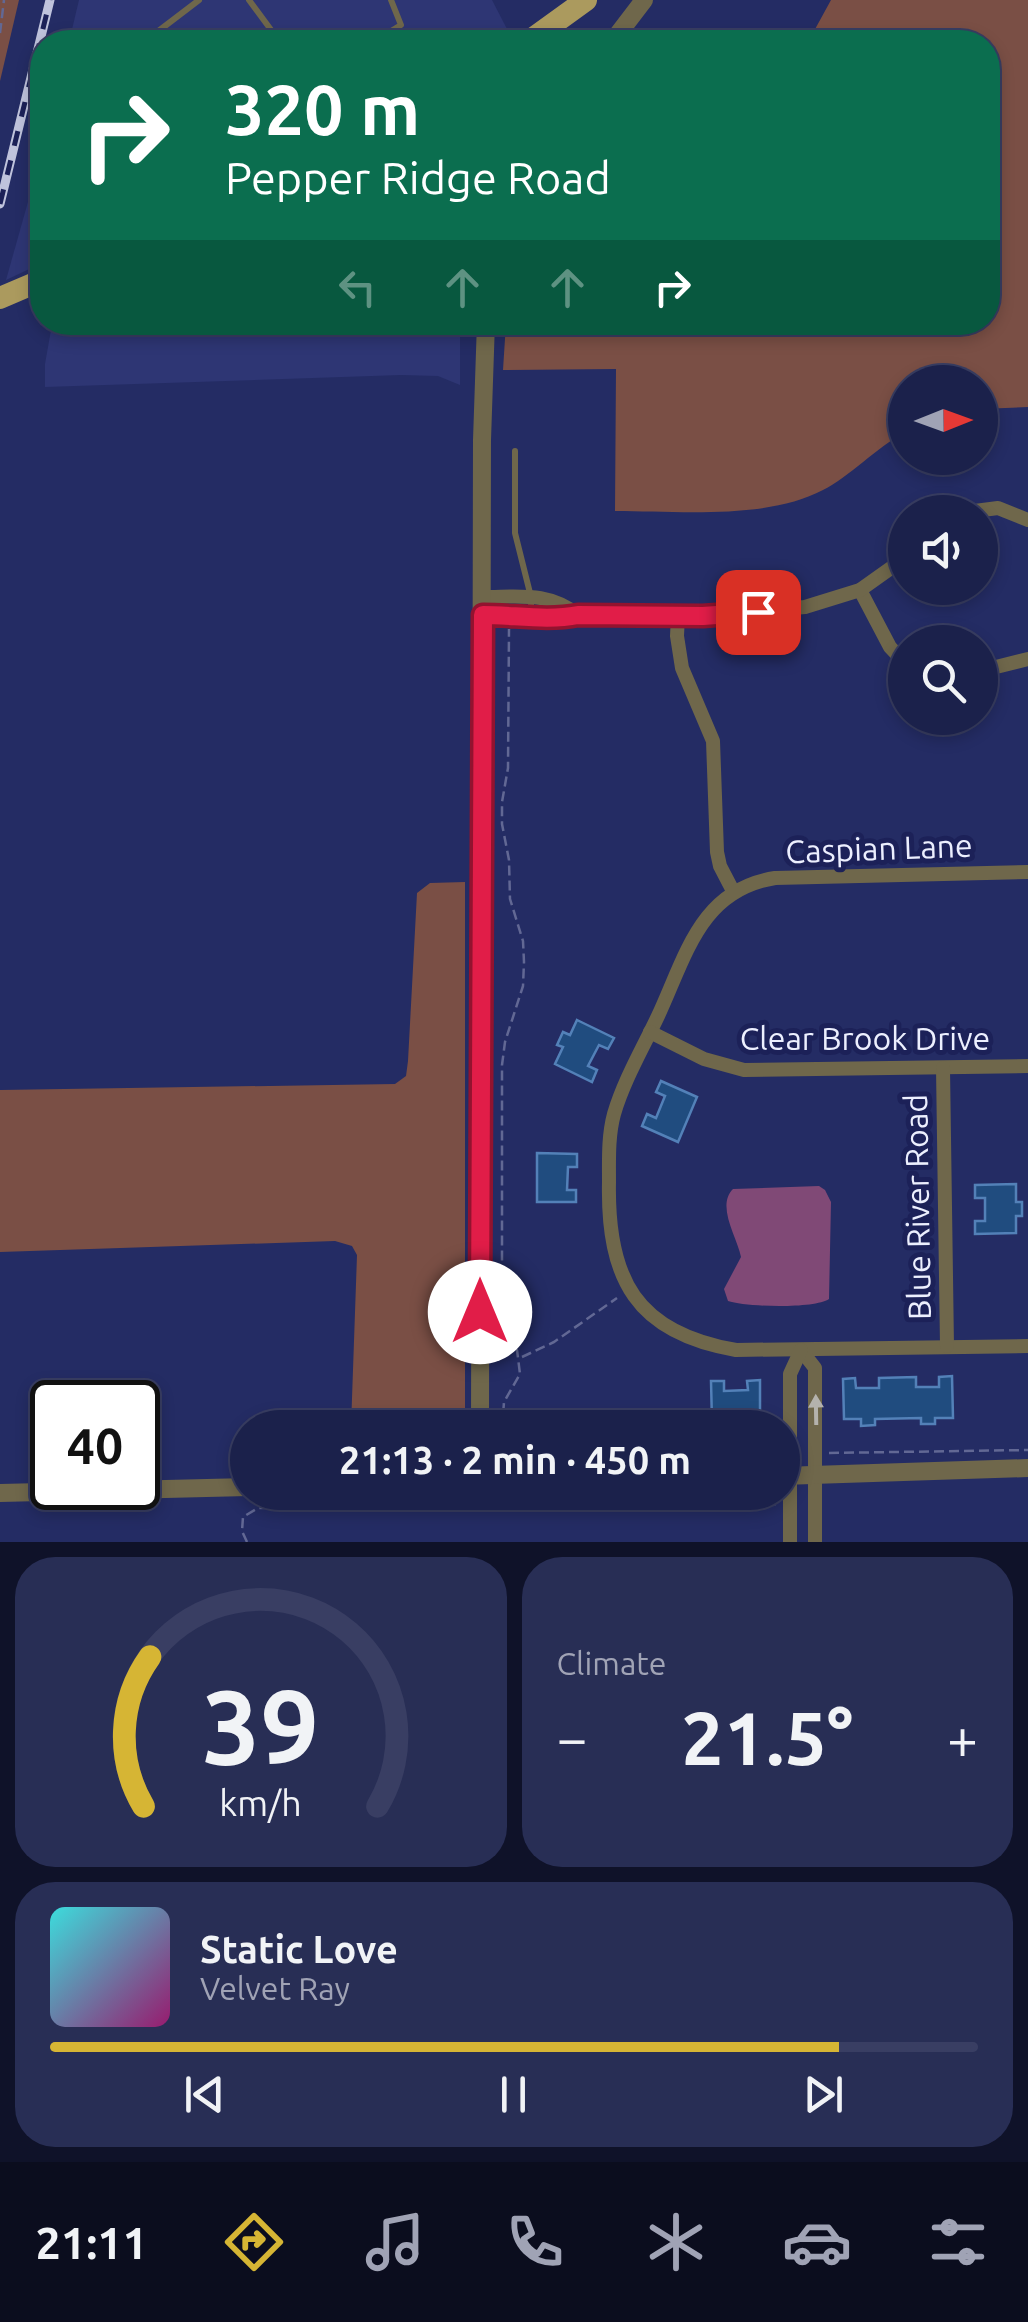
<!DOCTYPE html>
<meta charset="utf-8">
<style>
:root{--surface:#1b214b;--page:#282e55;--text:#f1f3f6;--muted:#a0a3b5;--line:#393e63;--accent:#d6b534}
body{margin:0;font-family:Ubuntu,sans-serif;background:var(--page);color:var(--text);height:100vh;display:flex;flex-direction:column;font-size:38px;white-space:nowrap}
*{box-sizing:border-box;margin:0}
p{font-size:32px;color:var(--muted)}
.icon{flex:none;width:55px;height:55px;fill:none;stroke:currentColor;stroke-width:2;stroke-linecap:round;stroke-linejoin:round}
.map{position:relative;height:1542px;overflow:hidden}
.panel{display:flex;flex-direction:column;gap:15px;padding:15px;background:#0f1229;flex:1}
.panel>*{flex:none}
.top-card{position:absolute;left:30px;top:30px;width:970px;height:305px;border-radius:40px;box-shadow:0 5px 15px #0003,0 0 0 2px var(--line);background:#0b6e4f;color:#fff;overflow:hidden}
.needle{width:65px;rotate:89deg}
.controls{position:absolute;left:888px;top:365px;display:grid;gap:20px}
.controls a{display:grid;place-items:center;width:110px;height:110px;border-radius:50%;background:var(--surface);box-shadow:0 5px 15px #0003,0 0 0 2px var(--line);font-size:50px}
.speed{position:absolute;left:30px;top:1380px;display:flex;gap:20px;font-size:50px;font-weight:700;text-align:center}
.speed>*{display:grid;place-content:center;width:130px;height:130px;border-radius:50%;background:var(--surface);box-shadow:0 5px 15px #0003,0 0 0 2px var(--line);line-height:1}
.speed .limit{border:5px solid #111;border-radius:15px;background:#fff;color:#111}
.pin{position:absolute;display:grid;place-items:center;width:85px;height:85px;color:#fff;margin:-42px;border-radius:20px;box-shadow:0 5px 15px #0006}
.me{position:absolute;width:110px;margin:-55px;rotate:0deg;stroke-linejoin:round;filter:drop-shadow(0 0 8px #0008)}
.turn{display:flex;align-items:center;gap:35px;height:210px;padding:0 30px;font-size:45px}
.turn .icon{width:130px;height:130px;stroke-width:2.5}
.turn b{display:block;font-size:70px;line-height:85px}
.lanes{display:flex;align-items:center;height:95px;padding:0 30px;background:#0003;justify-content:center;gap:50px;direction:ltr}
.lanes .off{opacity:.35}
.big{font-size:75px;font-weight:700;line-height:1.1}
.panel .widget{flex:1;display:flex;flex-direction:column;justify-content:center;gap:15px;min-width:0;padding:0 35px;border-radius:40px;background:var(--page)}
.panel .dial{align-items:center;gap:0}
.dial svg{height:260px;overflow:visible;fill:none;stroke:var(--line);stroke-width:7;stroke-linecap:round;text-anchor:middle}
.dial text{fill:var(--text);stroke:none}
.song{display:flex;align-items:center;gap:30px}
.cover{width:120px;height:120px;border-radius:15px;background:linear-gradient(135deg,hsl(180 70% 55%),hsl(320 70% 35%))}
.played{height:10px;border-radius:5px;background:linear-gradient(90deg,var(--accent) 85%,var(--line) 85%)}
.keys{display:flex;justify-content:space-around;direction:ltr}
.heat{display:flex;justify-content:space-between;align-items:center;font-size:55px;direction:ltr}
.panel .tiles{flex:1;display:grid;gap:15px;grid-template-columns:1fr 1fr}
.widget:last-child{grid-column:span 2}
.trip{position:absolute;left:230px;top:1410px;width:570px;height:100px;border-radius:50px;background:var(--surface);box-shadow:0 5px 15px #0003,0 0 0 2px var(--line);font-weight:700;line-height:100px;text-align:center}
.tab-bar{display:flex;height:160px;justify-content:space-around;align-items:center;background:#0b0d1e;color:var(--muted)}
.tab-bar .icon{width:70px;height:70px}
.tab-bar .on{color:var(--accent)}
.tab-bar b{font-size:45px;color:var(--text)}
.map>svg:first-child{display:block}
.built{fill:#2e3674}
.green{fill:#7a4f45}
.water{fill:#804976}
.building{fill:#204c7f;stroke:#5381b8;stroke-width:2.5}
.lines{fill:none;stroke-linecap:round;stroke-linejoin:round}
.path{stroke:#626894;stroke-width:2.5;stroke-dasharray:10 5;stroke-linecap:butt}
.service{stroke:#6f674b;stroke-width:6}
.minor{stroke:#6f674b;stroke-width:14}
.tertiary{stroke:#6f674b;stroke-width:18}
.primary{stroke:#ab9a5e;stroke-width:22}
.rail-casing{stroke:#bfc3dc;stroke-width:9}
.rail{stroke:#1c2158;stroke-width:5;stroke-dasharray:15;stroke-linecap:butt}
.oneway{fill:#b4b2ad}
.route-casing{stroke:#92132f;stroke-width:25}
.route{stroke:#e11d48;stroke-width:18}
.labels{text-anchor:middle;dominant-baseline:central;stroke-width:10;stroke-linejoin:round;paint-order:stroke}
.street-label{font-size:32px;fill:#eceffe;stroke:#1c2158}
</style>
<div class="map">
<svg width="1028" height="1542" viewBox="0 0 1028 1542">
<rect width="100%" height="100%" fill="#242c64"/>
<g class="built">
<polygon points="79,0 492,0 507,29 487,42 69,42"/>
<polygon points="42,152 42,263 6,280"/>
<polygon points="56,323 460,323 460,385 438,376 401,375 45,387 45,364 51,330"/>
</g>
<g class="green">
<polygon points="0,0 19,0 0,81"/>
<path d="M831 0H1028V407L980 409V382H905V432C876 448 849 477 823 490 766 520 678 511 615 511L616 369 503 370 506 323 988 322V42H808Z"/>
<polygon points="465,882 465,1427 351,1427 357,1255 352,1246 335,1241 0,1252 0,1090 395,1084 406,1076 408,1061 417,893 430,883"/>
</g>
<path class="water" d="M819 1186 825 1190 831 1202 829 1299C814 1309 746 1307 728 1301L724 1289 741 1257C737 1237 716 1206 733 1189Z"/>
<g class="building">
<polygon points="577,1020 614,1038 608,1049 599,1045 588,1066 597,1070 592,1082 555,1064 563,1047 557,1045 563,1032 570,1035"/>
<polygon points="661,1081 697,1097 678,1142 642,1126 647,1114 656,1118 665,1096 656,1092"/>
<polygon points="537,1153 577,1154 577,1167 568,1167 567,1190 576,1190 576,1202 537,1202"/>
<polygon points="1016,1184 1016,1202 1022,1202 1022,1216 1016,1216 1016,1233 975,1234 975,1221 985,1221 985,1198 975,1198 975,1185"/>
<polygon points="952,1376 953,1418 935,1418 935,1424 921,1424 921,1418 875,1419 875,1425 861,1426 861,1419 844,1419 843,1379 855,1378 856,1388 879,1388 879,1378 916,1377 916,1387 939,1387 939,1377"/>
<polygon points="760,1380 760,1420 712,1422 711,1381 724,1381 724,1391 748,1390 747,1381"/>
</g>
<g class="lines">
<g class="path">
<polyline points="0,33 4,0"/>
<polyline points="522,1357 554,1342 617,1298"/>
<polyline points="502,1428 504,1402 520,1374 517,1350 504,1343 502,1333 502,1065 505,1042 523,986 524,962 523,941 510,899 509,860 502,824 502,802 508,768 509,629"/>
<polyline points="829,1453 1028,1450"/>
<polyline points="247,1542 242,1531 243,1517 258,1508 548,1504 571,1509 776,1504"/>
</g>
<g class="service">
<polyline points="249,0 280,42"/>
<polyline points="144,42 199,0"/>
<polyline points="373,42 401,25 391,0"/>
<polyline points="515,451 515,533 531,597 531,615"/>
</g>
<g class="minor">
<polyline points="967,512 998,508 1028,520"/>
<polyline points="860,590 890,647 905,663"/>
<path d="M482 597C519 597 548 591 578 615"/>
<polyline points="483,615 558,619 642,613 703,616 805,607 860,590 905,558"/>
<polyline points="678,615 677,636 682,668 713,741 717,852 720,866 733,891"/>
<polyline points="980,671 1028,659"/>
<path d="M1028 872 775 878C700 890 686 956 658 1016 643 1048 624 1080 614 1114 608 1136 609 1160 609 1182 607 1279 636 1333 736 1350L1028 1346"/>
<polyline points="650,1032 704,1059 744,1070 1028,1066"/>
<polyline points="943,1068 947,1346"/>
<polyline points="801,1350 815,1368 815,1542"/>
<polyline points="790,1542 790,1374 801,1350"/>
</g>
<g class="tertiary">
<polyline points="612,42 644,0"/>
<polyline points="480,1428 482,440 486,322"/>
<polyline points="782,1476 1028,1468"/>
<polyline points="0,1493 248,1487"/>
</g>
<g class="primary">
<polyline points="528,42 586,0"/>
<polyline points="0,298 42,280"/>
</g>
<g class="rail-casing">
<polyline id="rail" points="0,204 50,0"/>
</g>
<use href="#rail" class="rail"/>
</g>
<defs><path id="oneway-solid" d="M-6-.8H1V-3.2L6.5 0L1 3.2V.8H-6Z" transform="scale(2.5)"/></defs>
<use class="oneway" href="#oneway-solid" transform="translate(816 1410) rotate(-91)"/>
<g class="lines">
<g class="route-casing">
<path id="route" d="M480 1312 483 615C514 615 548 621 578 615L703 616 758 612"/>
</g>
<use href="#route" class="route"/>
</g>
<g class="labels">
<g class="street-label">
<text transform="translate(879 848) rotate(-2)">Caspian Lane</text>
<text x="865" y="1038">Clear Brook Drive</text>
<text transform="translate(917 1207) rotate(-91)">Blue River Road</text>
</g>
</g>
</svg>
<div class="controls">
<a><svg class="needle" viewBox="-14 -14 28 28"><path d="M0-13l5 13h-10z" fill="#e53935"/><path d="M0 13l5-13h-10z" fill="#a0a3b5"/></svg></a>
<a><svg class="icon" aria-label="sound" viewBox="0 0 24 24"><path d="M4 9h4l5-4v14l-5-4H4zM17 9q2 3 0 6"/></svg></a>
<a><svg class="icon" aria-label="search" viewBox="0 0 24 24"><circle cx="10" cy="10" r="6"/><path d="M15 15l6 6"/></svg></a>
</div>
<div class="speed"><div class="limit">40</div></div>
<div class="pin" style="left:758px;top:612px;background:#d93025"><svg class="icon" aria-label="arrive" viewBox="0 0 24 24"><path d="M6 21V4h12l-3 4 3 4H6"/></svg></div>
<svg class="me" style="left:480px;top:1312px" viewBox="-20 -20 40 40"><circle r="19" fill="#fff"/><path d="M0-13L10 11 0 6-10 11z" fill="#e11d48"/></svg>
<div class="trip">21:13 · 2 min · 450 m</div>
<div class="top-card">
<div class="turn"><svg class="icon" aria-label="right" viewBox="0 0 24 24"><path d="M7 20v-9h11M14 6l5 5-5 5"/></svg><div><b>320 m</b>Pepper Ridge Road</div></div>
<div class="lanes"><svg class="icon off" aria-label="left" viewBox="0 0 24 24"><path d="M17 20v-9H6M10 6l-5 5 5 5"/></svg><svg class="icon off" aria-label="ahead" viewBox="0 0 24 24"><path d="M12 20V5M6 11l6-6 6 6"/></svg><svg class="icon off" aria-label="ahead" viewBox="0 0 24 24"><path d="M12 20V5M6 11l6-6 6 6"/></svg><svg class="icon" aria-label="right" viewBox="0 0 24 24"><path d="M7 20v-9h11M14 6l5 5-5 5"/></svg></div>
</div>
</div>
<section class="panel">
<div class="tiles">
<div class="widget dial"><svg viewBox="0 0 100 80">
<path d="M14 69A42 42 0 1 1 86 69"/>
<path d="M14 69A42 42 0 0 1 16 23" stroke="#d6b534"/>
<text x="50" y="56" font-size="32" font-weight="700">39</text>
<text x="50" y="72" font-size="11">km/h</text>
</svg></div>
<div class="widget"><p>Climate</p>
<div class="heat"><a>−</a><b class="big">21.5°</b><a>+</a></div>
</div>
<div class="widget">
<div class="song"><i class="cover"></i><div><b>Static Love</b><p>Velvet Ray</p></div></div>
<div class="played"></div>
<div class="keys"><svg class="icon" aria-label="previous" viewBox="0 0 24 24"><path d="M18 5L8 12l10 7zM5 5v14"/></svg><svg class="icon" aria-label="pause" viewBox="0 0 24 24"><path d="M8 5v14M16 5v14"/></svg><svg class="icon" aria-label="next" viewBox="0 0 24 24"><path d="M6 5l10 7-10 7zM19 5v14"/></svg></div>
</div>
</div>
</section>
<nav class="tab-bar">
<b>21:11</b>
<svg class="icon on" aria-label="directions" viewBox="0 0 24 24"><path d="M12 3l9 9-9 9-9-9zM9 14v-3h6M13 9l2 2-2 2"/></svg>
<svg class="icon" aria-label="music" viewBox="0 0 24 24"><path d="M9 18V5l10-2v13"/><circle cx="6" cy="18" r="3"/><circle cx="16" cy="16" r="3"/></svg>
<svg class="icon" aria-label="phone" viewBox="0 0 24 24"><path d="M5 4h4l2 5-3 2q2 4 5 5l2-3 5 2v4C11 20 4 13 5 4z"/></svg>
<svg class="icon" aria-label="climate" viewBox="0 0 24 24"><path d="M12 3v18M4 7l16 10M4 17L20 7"/></svg>
<svg class="icon" aria-label="car" viewBox="0 0 24 24"><path d="M5 17H2v-5l4-1 3-4h7l3 4 3 1v5h-3M9 17h6M6 11h13"/><circle cx="7" cy="17" r="2"/><circle cx="17" cy="17" r="2"/></svg>
<svg class="icon" aria-label="filters" viewBox="0 0 24 24"><path d="M4 7h16M4 17h16"/><circle cx="9" cy="7" r="2"/><circle cx="15" cy="17" r="2"/></svg>
</nav>
